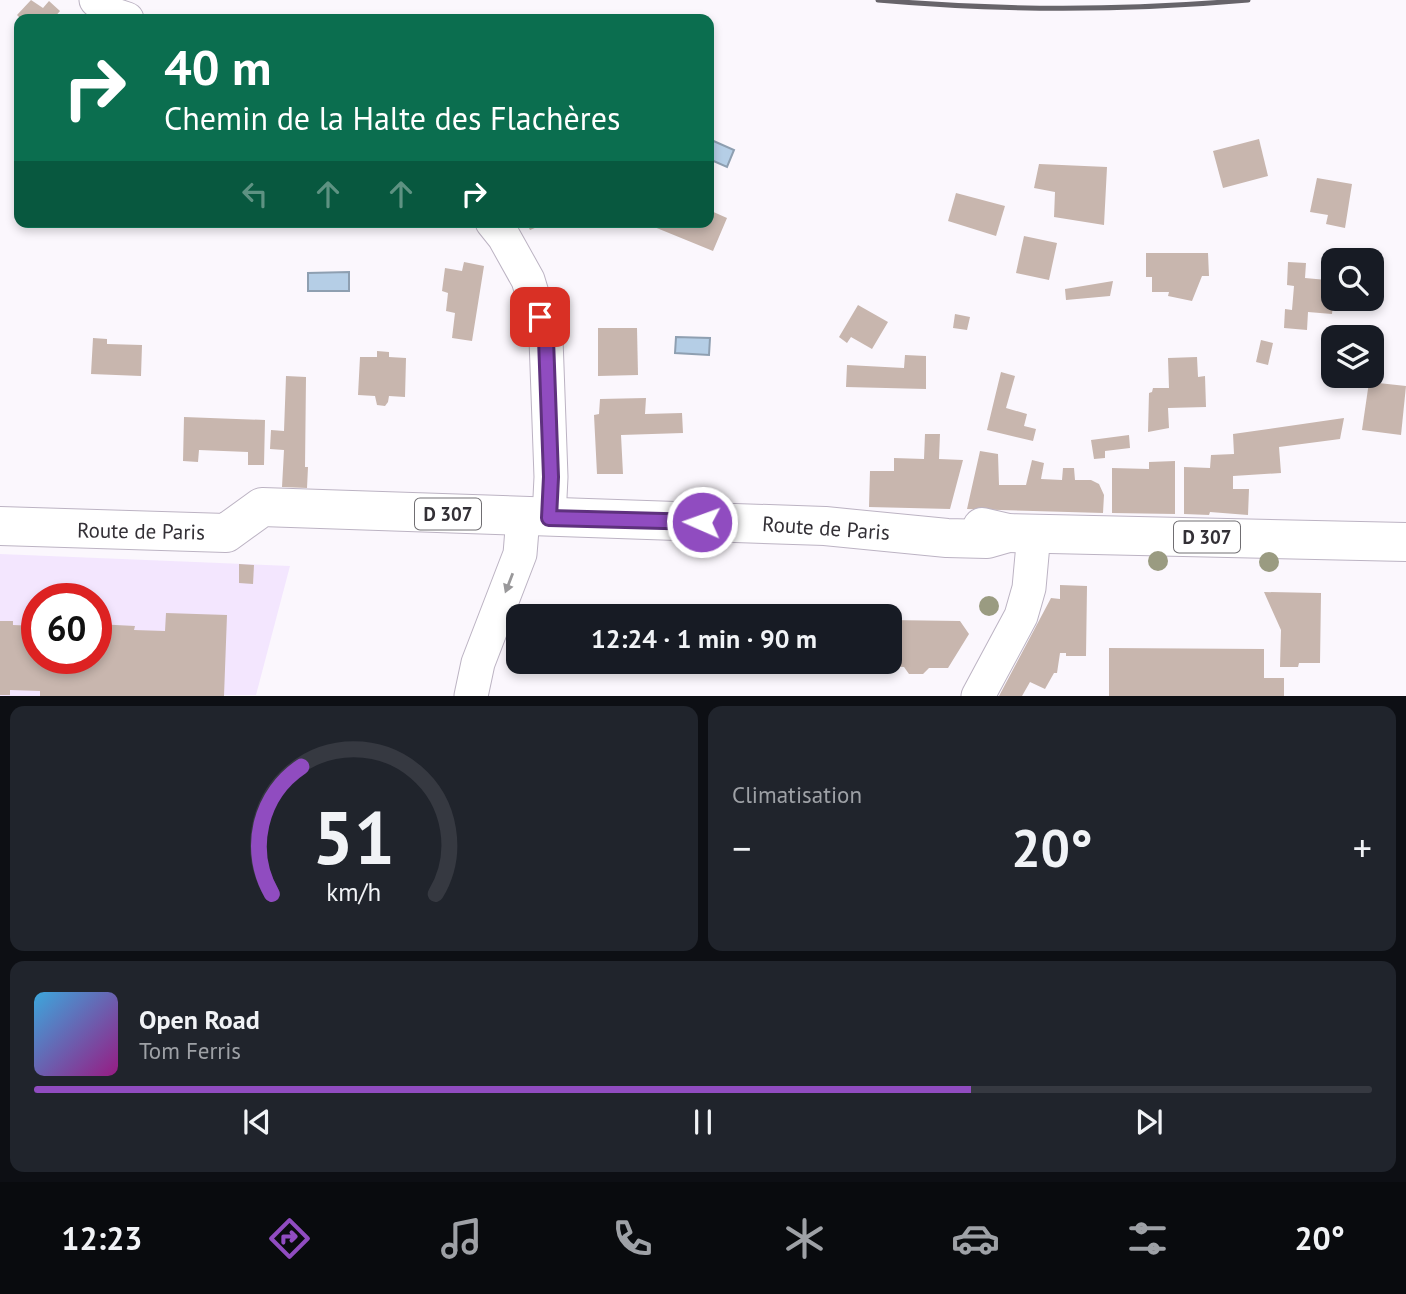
<!DOCTYPE html>
<html lang="fr">
<meta charset="utf-8">
<style>
:root{--surface:#171b24;--page:#20242c;--text:#f1f3f6;--muted:#9ea1a6;--line:#363941;--accent:#904cc0}
body{margin:0;font-family:"PT Sans",sans-serif;background:var(--page);color:var(--text);height:100vh;display:flex;flex-direction:column;font-size:26px;white-space:nowrap}
*{box-sizing:border-box;margin:0}
p{font-size:23px;color:var(--muted)}
.icon{flex:none;width:38px;height:38px;fill:none;stroke:currentColor;stroke-width:2;stroke-linecap:round;stroke-linejoin:round}
.map{position:relative;height:696px;overflow:hidden}
.side{display:flex;flex-direction:column;gap:10px;padding:10px;background:#0d0f14;flex:1}
.side>*{flex:none}
.banner{position:absolute;left:14px;top:14px;width:700px;height:214px;border-radius:14px;box-shadow:0 4px 10px #0003;background:#0b6e4f;color:#fff;overflow:hidden}
.fabs{position:absolute;left:1321px;top:248px;display:grid;gap:14px}
.fabs a{display:grid;place-items:center;width:63px;height:63px;border-radius:14px;background:var(--surface);box-shadow:0 4px 10px #0003;font-size:35px}
.speed{position:absolute;left:21px;top:583px;display:flex;gap:14px;font-size:35px;font-weight:700;text-align:center}
.speed>*{display:grid;place-content:center;width:91px;height:91px;border-radius:50%;background:var(--surface);box-shadow:0 4px 10px #0003;line-height:1}
.speed .limit{border:10px solid #d22;background:#fff;color:#111}
.pin{position:absolute;display:grid;place-items:center;width:60px;height:60px;color:#fff;margin:-30px;border-radius:14px;box-shadow:0 4px 10px #0006}
.me{position:absolute;width:77px;margin:-38px;rotate:272deg;stroke-linejoin:round;filter:drop-shadow(0 0 5px #0008)}
.turn{display:flex;align-items:center;gap:24px;height:147px;padding:0 35px;font-size:32px}
.turn .icon{width:91px;height:91px;stroke-width:2.5}
.turn b{display:block;font-size:49px;line-height:60px}
.lanes{display:flex;align-items:center;height:66px;padding:0 35px;background:#0003;justify-content:center;gap:35px;direction:ltr}
.lanes .off{opacity:.35}
.big{font-size:52px;font-weight:800;line-height:1.1}
.side .tile{flex:1;display:flex;flex-direction:column;justify-content:center;gap:10px;min-width:0;padding:0 24px;border-radius:14px;background:var(--page)}
.side .dial{align-items:center;gap:0}
.dial svg{height:182px;overflow:visible;fill:none;stroke:var(--line);stroke-width:7;stroke-linecap:round;text-anchor:middle}
.dial text{fill:var(--text);stroke:none}
.song{display:flex;align-items:center;gap:21px}
.cover{width:84px;height:84px;border-radius:10px;background:linear-gradient(135deg,hsl(200 70% 55%),hsl(310 70% 35%))}
.played{height:7px;border-radius:4px;background:linear-gradient(90deg,var(--accent) 70%,var(--line) 70%)}
.keys{display:flex;justify-content:space-around;direction:ltr}
.heat{display:flex;justify-content:space-between;align-items:center;font-size:38px;direction:ltr}
.side .tiles{flex:1;display:grid;gap:10px;grid-template-columns:1fr 1fr}
.tile:last-child{grid-column:span 2}
.trip{position:absolute;left:506px;top:604px;width:396px;height:70px;border-radius:14px;background:var(--surface);box-shadow:0 4px 10px #0003;font-weight:800;line-height:70px;text-align:center}
.dock{display:flex;height:112px;justify-content:space-around;align-items:center;background:#090b0e;color:var(--muted)}
.dock .icon{width:49px;height:49px}
.dock .selected{color:var(--accent)}
.dock b{font-size:32px;color:var(--text)}
.map>svg:first-child{display:block}
.built{fill:#f3e6fe;fill-rule:evenodd}
.water{fill:#b5cee6;stroke:#8e9fb1;stroke-width:2}
.building{fill:#c8b6ae}
.lines{fill:none;stroke-linecap:round;stroke-linejoin:round}
.minor-casing{stroke:#bcb3c3;stroke-width:35}
.major-casing{stroke:#bcb3c3;stroke-width:40}
.minor{stroke:#fff;stroke-width:33}
.major{stroke:#fff;stroke-width:38}
.rail{stroke:#67646a;stroke-width:5}
.tree{fill:#9a9b81}
.oneway{fill:#99989a}
.route-casing{stroke:#5e317d;stroke-width:18}
.route{stroke:#904cc0;stroke-width:12}
.labels{text-anchor:middle;dominant-baseline:central;stroke-width:5;stroke-linejoin:round;paint-order:stroke}
.shield{fill:#fff;stroke:#706e72;stroke-width:2}
.shield-label{font-size:19px;font-weight:bold;fill:#333036}
.street-label{font-size:21px;fill:#333036;stroke:#fff}
</style>
<div class="map">
<svg width="1406" height="696" viewBox="0 0 1406 696">
<rect width="100%" height="100%" fill="#fbf7fd"/>
<path class="built" d="M0 554 290 566 256 695 0 696ZM37 598H96V658H37Z"/>
<g class="water">
<polygon points="709,139 734,150 727,167 709,159"/>
<polygon points="349,272 349,291 308,291 308,273"/>
<polygon points="676,337 710,338 709,355 675,353"/>
</g>
<g class="building">
<polygon points="31,0 43,8 49,1 60,11 53,19 21,19 17,15"/>
<polygon points="1259,139 1268,176 1223,188 1213,151"/>
<polygon points="1039,164 1107,167 1104,225 1054,217 1055,192 1034,188"/>
<polygon points="1317,178 1352,184 1345,228 1326,224 1328,215 1310,212"/>
<polygon points="956,193 1005,206 996,236 948,221"/>
<polygon points="709,210 727,218 713,251 642,222 709,222"/>
<polygon points="526,222 549,222 530,230"/>
<polygon points="1024,236 1057,243 1049,280 1016,273"/>
<polygon points="1146,253 1208,253 1209,276 1202,276 1192,301 1168,296 1169,292 1152,292 1152,277 1146,277"/>
<polygon points="464,262 484,266 472,341 452,338 455,313 446,311 448,293 442,291 445,268 462,271"/>
<polygon points="1288,262 1306,263 1305,278 1327,280 1326,295 1334,295 1332,314 1308,312 1307,330 1284,328 1285,309 1292,310 1294,286 1287,285"/>
<polygon points="1113,281 1110,296 1066,300 1065,289"/>
<polygon points="858,305 888,322 872,349 851,337 847,343 839,337"/>
<polygon points="955,314 970,317 967,330 953,328"/>
<polygon points="598,328 637,328 638,375 598,376"/>
<polygon points="93,338 107,339 107,344 142,345 141,376 91,374"/>
<polygon points="1261,340 1273,343 1268,365 1256,362"/>
<polygon points="377,351 389,352 389,357 406,358 405,397 389,396 388,402 385,406 377,405 375,396 358,395 360,357 377,357"/>
<polygon points="905,355 926,356 926,389 846,387 847,365 904,368"/>
<polygon points="1197,357 1198,377 1205,376 1206,407 1168,408 1169,428 1148,432 1149,393 1152,392 1153,388 1169,388 1168,358"/>
<polygon points="1001,372 1015,376 1006,408 1027,414 1024,426 1036,429 1033,441 987,430"/>
<polygon points="286,376 306,377 305,467 308,467 307,488 282,487 284,450 270,449 271,430 284,431"/>
<polygon points="1369,382 1406,386 1401,435 1362,430"/>
<polygon points="646,398 645,414 682,413 683,433 621,435 623,474 597,474 594,415 599,414 600,399"/>
<polygon points="184,417 265,420 264,465 248,465 248,452 199,450 198,462 183,461"/>
<polygon points="1344,418 1340,439 1279,447 1281,473 1233,476 1233,489 1249,489 1248,515 1210,512 1209,515 1184,514 1184,467 1210,468 1211,455 1234,454 1233,434"/>
<polygon points="925,434 940,434 939,459 963,460 950,509 869,507 870,471 894,471 894,458 924,459"/>
<polygon points="1129,435 1130,448 1105,451 1105,458 1094,459 1091,440"/>
<polygon points="980,451 998,454 999,485 1026,485 1032,460 1044,463 1041,479 1062,480 1063,468 1074,468 1075,480 1091,480 1099,484 1104,495 1103,513 967,509"/>
<polygon points="1175,461 1175,514 1112,513 1112,468 1149,469 1149,462"/>
<polygon points="239,564 254,565 253,584 239,583"/>
<polygon points="1060,585 1087,586 1086,656 1066,656 1066,653 1060,653 1057,673 1054,673 1045,689 1030,682 1022,696 999,696 1051,598 1060,599"/>
<polygon points="1264,592 1321,593 1320,663 1299,663 1298,667 1280,667 1281,630"/>
<polygon points="166,613 227,615 224,696 40,696 40,691 10,690 10,695 0,695 0,621 13,621 13,625 37,626 37,658 96,658 96,624 135,626 134,630 165,631"/>
<polygon points="889,620 960,621 969,634 948,668 929,668 923,674 909,674 904,667 886,666 883,662 889,662"/>
<polygon points="1109,648 1264,649 1264,678 1284,678 1284,696 1109,696"/>
</g>
<g class="lines">
<g class="minor-casing">
<g id="minor">
<polyline points="96,0 112,14 127,19"/>
<polyline points="492,222 504,237 528,280 546,339 551,477 549,518"/>
<polyline points="471,696 478,663 520,554 523,517"/>
<polyline points="978,696 1021,616 1029,588 1034,533"/>
</g>
</g>
<g class="major-casing">
<g id="major">
<polyline points="0,526 226,533 262,507 825,526 947,538 987,539 1008,533"/>
<polyline points="982,527 1008,533 1406,542"/>
</g>
</g>
<use href="#minor" class="minor"/>
<use href="#major" class="major"/>
<path class="rail" d="M878 0C1002 11 1124 11 1248 0"/>
</g>
<g class="tree">
<circle cx="1158" cy="561" r="10"/>
<circle cx="1269" cy="562" r="10"/>
<circle cx="989" cy="606" r="10"/>
</g>
<defs><path id="oneway-solid" d="M-6-.8H1V-3.2L6.5 0L1 3.2V.8H-6Z" transform="scale(1.75)"/></defs>
<use class="oneway" href="#oneway-solid" transform="translate(509 583) rotate(111)"/>
<g class="lines">
<g class="route-casing">
<polyline id="route" points="540,317 546,339 551,477 549,518 702,522"/>
</g>
<use href="#route" class="route"/>
</g>
<g class="labels">
<g class="shield">
<rect x="415" y="498.5" width="66" height="31" rx="5"/>
<rect x="1174" y="521.5" width="66" height="31" rx="5"/>
</g>
<g class="shield-label">
<text x="448" y="514">D 307</text>
<text x="1207" y="537">D 307</text>
</g>
<g class="street-label">
<text transform="translate(826 528) rotate(4)">Route de Paris</text>
<text transform="translate(141 531) rotate(1)">Route de Paris</text>
</g>
</g>
</svg>
<div class="fabs">
<a><svg class="icon" aria-label="search" viewBox="0 0 24 24"><circle cx="10" cy="10" r="6"/><path d="M15 15l6 6"/></svg></a>
<a><svg class="icon" aria-label="layers" viewBox="0 0 24 24"><path d="M12 4l9 5-9 5-9-5zM3 14l9 5 9-5"/></svg></a>
</div>
<div class="speed"><div class="limit">60</div></div>
<div class="pin" style="left:540px;top:317px;background:#d93025"><svg class="icon" aria-label="arrive" viewBox="0 0 24 24"><path d="M6 21V4h12l-3 4 3 4H6"/></svg></div>
<svg class="me" style="left:702px;top:522px" viewBox="-20 -20 40 40"><circle r="17" fill="#904cc0" stroke="#fff" stroke-width="3"/><path d="M0-11L8 9 0 5-8 9z" fill="#fff"/></svg>
<div class="trip">12:24 · 1 min · 90 m</div>
<div class="banner">
<div class="turn"><svg class="icon" aria-label="right" viewBox="0 0 24 24"><path d="M7 20v-9h11M14 6l5 5-5 5"/></svg><div><b>40 m</b>Chemin de la Halte des Flachères</div></div>
<div class="lanes"><svg class="icon off" aria-label="left" viewBox="0 0 24 24"><path d="M17 20v-9H6M10 6l-5 5 5 5"/></svg><svg class="icon off" aria-label="ahead" viewBox="0 0 24 24"><path d="M12 20V5M6 11l6-6 6 6"/></svg><svg class="icon off" aria-label="ahead" viewBox="0 0 24 24"><path d="M12 20V5M6 11l6-6 6 6"/></svg><svg class="icon" aria-label="right" viewBox="0 0 24 24"><path d="M7 20v-9h11M14 6l5 5-5 5"/></svg></div>
</div>
</div>
<section class="side">
<div class="tiles">
<div class="tile dial"><svg viewBox="0 0 100 80">
<path d="M14 69A42 42 0 1 1 86 69"/>
<path d="M14 69A42 42 0 0 1 27 13" stroke="#904cc0"/>
<text x="50" y="56" font-size="32" font-weight="700">51</text>
<text x="50" y="72" font-size="11">km/h</text>
</svg></div>
<div class="tile"><p>Climatisation</p>
<div class="heat"><a>−</a><b class="big">20°</b><a>+</a></div>
</div>
<div class="tile">
<div class="song"><i class="cover"></i><div><b>Open Road</b><p>Tom Ferris</p></div></div>
<div class="played"></div>
<div class="keys"><svg class="icon" aria-label="previous" viewBox="0 0 24 24"><path d="M18 5L8 12l10 7zM5 5v14"/></svg><svg class="icon" aria-label="pause" viewBox="0 0 24 24"><path d="M8 5v14M16 5v14"/></svg><svg class="icon" aria-label="next" viewBox="0 0 24 24"><path d="M6 5l10 7-10 7zM19 5v14"/></svg></div>
</div>
</div>
</section>
<nav class="dock">
<b>12:23</b>
<svg class="icon selected" aria-label="directions" viewBox="0 0 24 24"><path d="M12 3l9 9-9 9-9-9zM9 14v-3h6M13 9l2 2-2 2"/></svg>
<svg class="icon" aria-label="music" viewBox="0 0 24 24"><path d="M9 18V5l10-2v13"/><circle cx="6" cy="18" r="3"/><circle cx="16" cy="16" r="3"/></svg>
<svg class="icon" aria-label="phone" viewBox="0 0 24 24"><path d="M5 4h4l2 5-3 2q2 4 5 5l2-3 5 2v4C11 20 4 13 5 4z"/></svg>
<svg class="icon" aria-label="climate" viewBox="0 0 24 24"><path d="M12 3v18M4 7l16 10M4 17L20 7"/></svg>
<svg class="icon" aria-label="car" viewBox="0 0 24 24"><path d="M5 17H2v-5l4-1 3-4h7l3 4 3 1v5h-3M9 17h6M6 11h13"/><circle cx="7" cy="17" r="2"/><circle cx="17" cy="17" r="2"/></svg>
<svg class="icon" aria-label="filters" viewBox="0 0 24 24"><path d="M4 7h16M4 17h16"/><circle cx="9" cy="7" r="2"/><circle cx="15" cy="17" r="2"/></svg>
<b>20°</b>
</nav>
